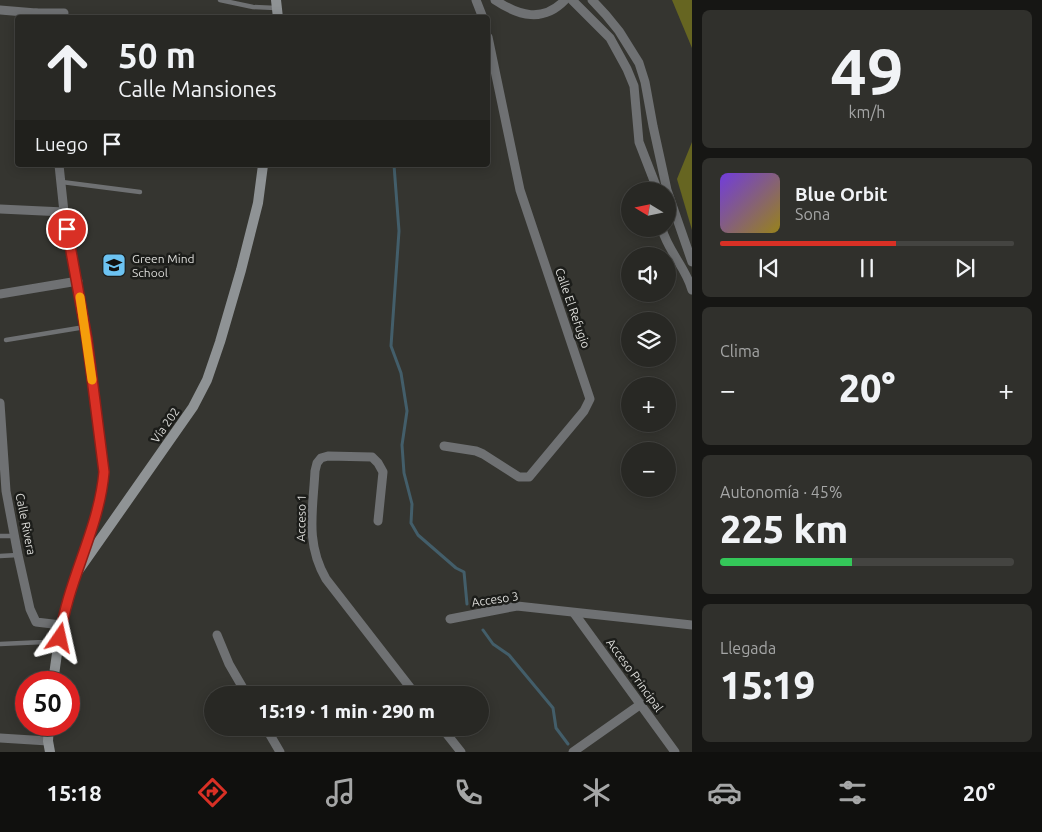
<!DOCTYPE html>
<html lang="es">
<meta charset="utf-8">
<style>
:root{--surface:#282824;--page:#30302c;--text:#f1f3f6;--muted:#a5a6a6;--line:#444441;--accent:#d93025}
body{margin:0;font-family:Ubuntu,sans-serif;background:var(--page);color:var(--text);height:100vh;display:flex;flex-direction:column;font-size:19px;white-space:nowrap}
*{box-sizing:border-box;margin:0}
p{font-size:16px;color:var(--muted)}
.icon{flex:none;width:28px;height:28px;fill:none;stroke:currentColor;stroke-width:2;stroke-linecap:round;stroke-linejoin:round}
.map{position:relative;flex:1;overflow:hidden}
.details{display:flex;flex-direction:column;gap:10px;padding:10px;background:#161614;width:350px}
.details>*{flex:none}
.banner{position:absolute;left:15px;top:15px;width:475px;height:152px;border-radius:5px;box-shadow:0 2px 12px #0003,0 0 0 1px var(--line);background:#282824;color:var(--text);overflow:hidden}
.needle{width:32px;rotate:280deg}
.controls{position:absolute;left:621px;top:182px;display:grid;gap:10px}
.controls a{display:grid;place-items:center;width:55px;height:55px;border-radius:50%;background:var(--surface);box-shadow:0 2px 12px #0003,0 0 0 1px var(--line);font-size:25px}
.speed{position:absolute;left:15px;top:671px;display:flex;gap:10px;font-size:25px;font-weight:700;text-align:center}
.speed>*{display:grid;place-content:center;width:65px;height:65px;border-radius:50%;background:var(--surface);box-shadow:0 2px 12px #0003,0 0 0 1px var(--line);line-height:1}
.speed .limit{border:8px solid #d22;background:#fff;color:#111}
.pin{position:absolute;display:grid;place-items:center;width:42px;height:42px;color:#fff;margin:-21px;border:2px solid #fff;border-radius:50%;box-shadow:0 1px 5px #0007}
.me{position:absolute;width:55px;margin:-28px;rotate:11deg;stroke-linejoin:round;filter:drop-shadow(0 0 4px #0008)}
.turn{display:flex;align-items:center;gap:18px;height:105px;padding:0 20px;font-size:22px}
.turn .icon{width:65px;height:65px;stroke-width:2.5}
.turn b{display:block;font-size:35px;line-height:42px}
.then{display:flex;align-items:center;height:48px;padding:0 20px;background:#0003;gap:10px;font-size:19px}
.big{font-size:38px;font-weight:800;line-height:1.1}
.details .widget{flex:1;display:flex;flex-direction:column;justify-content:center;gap:8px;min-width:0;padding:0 18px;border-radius:8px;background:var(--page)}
.details .dial{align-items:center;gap:0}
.dial b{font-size:65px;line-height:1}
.song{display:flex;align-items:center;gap:15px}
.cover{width:60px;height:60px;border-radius:8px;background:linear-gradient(135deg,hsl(260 70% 55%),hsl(50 70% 35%))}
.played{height:5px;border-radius:2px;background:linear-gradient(90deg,var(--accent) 60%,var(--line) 60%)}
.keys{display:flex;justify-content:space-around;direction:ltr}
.heat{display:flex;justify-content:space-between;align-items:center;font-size:28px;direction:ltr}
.charge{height:8px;border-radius:4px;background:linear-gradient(90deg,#34c759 45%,var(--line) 0)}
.trip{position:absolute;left:204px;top:686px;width:285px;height:50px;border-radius:25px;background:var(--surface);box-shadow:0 2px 12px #0003,0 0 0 1px var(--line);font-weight:800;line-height:50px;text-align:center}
.tab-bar{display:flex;height:80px;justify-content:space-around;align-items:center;background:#10100e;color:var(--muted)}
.tab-bar .icon{width:35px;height:35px}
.tab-bar .selected{color:var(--accent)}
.tab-bar b{font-size:22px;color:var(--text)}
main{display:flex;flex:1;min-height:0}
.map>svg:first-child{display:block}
.forest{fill:#666521}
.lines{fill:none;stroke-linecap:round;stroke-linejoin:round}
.stream{stroke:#435e6a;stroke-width:3}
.lane{stroke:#6f7173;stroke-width:4.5}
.street{stroke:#6f7173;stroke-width:9}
.secondary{stroke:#8f9395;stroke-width:10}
.route-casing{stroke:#8d1f18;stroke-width:12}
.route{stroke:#d93025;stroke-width:9}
.slow{stroke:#f59e0b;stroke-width:9}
.labels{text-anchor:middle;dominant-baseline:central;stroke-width:5;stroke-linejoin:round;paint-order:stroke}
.poi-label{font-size:12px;fill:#dededb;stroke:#1c1d1a;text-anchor:start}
.street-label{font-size:12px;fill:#dededb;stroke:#1c1d1a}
</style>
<main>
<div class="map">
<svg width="692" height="752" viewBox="0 0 692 752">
<rect width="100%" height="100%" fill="#353530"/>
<g class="forest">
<polygon points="672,0 692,0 692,48"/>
<polygon points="692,142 692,230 677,179"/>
</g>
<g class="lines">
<g class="stream">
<polyline points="394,165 399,231 391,346 401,373 407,411 402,445 404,473 412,504 411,523 418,535 456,568 464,572 467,604"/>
<polyline points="483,630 493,644 509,655 553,708 556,728 568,744"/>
</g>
<g class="lane">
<polyline points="220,0 253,7 276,8"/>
<polyline points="62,182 140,192"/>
<polyline points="6,340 85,327"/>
<polyline points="0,536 14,536"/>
<polyline points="0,556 18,555"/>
<polyline points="0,644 44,642 58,639"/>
</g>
<g class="street">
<polyline points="476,0 483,18"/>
<path d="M495 0C519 16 543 23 565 0"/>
<polyline points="572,0 610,38 627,69 634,86 639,142 658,191"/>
<polyline points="592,0 606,15 619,31 639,63 645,82 653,126 667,190 692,262"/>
<polyline points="0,10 36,13 37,18"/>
<polyline points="36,13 64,13"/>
<path d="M59 165 64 212 87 339 104 472C101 506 88 536 78 569"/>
<polyline points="0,209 64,212"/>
<path d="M662 229C668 251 686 268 692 290"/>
<polyline points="0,294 78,281"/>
<polyline points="0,403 6,491 18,555 30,609 36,622 61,625"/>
<polyline points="444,446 476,451 483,454 519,477 529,477 584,411 590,399 520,190 488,37"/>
<path d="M378 521 383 472 378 463 372 457 328 456 321 458 317 463 315 471C313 510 305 543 326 579L416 695"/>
<polyline points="574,613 675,752"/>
<polyline points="450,619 517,606 692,625"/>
<polyline points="217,635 229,664 247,695"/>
<polyline points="266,728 280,752"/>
<polyline points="442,728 461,752"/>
<polyline points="0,738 48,741"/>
<polyline points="573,752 641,704"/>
</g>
<g class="secondary">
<polyline points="276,0 278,18"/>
<polyline points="53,682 61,625 76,574 193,407 207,380 220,342 241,270 258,203 263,165"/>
<polyline points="49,725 48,741 50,752"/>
</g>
</g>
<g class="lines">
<g class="route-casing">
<path id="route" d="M60 638C67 581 99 530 104 472L87 339 67 229"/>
</g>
<use href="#route" class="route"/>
<polyline class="slow" points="80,297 92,380"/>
</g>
<defs>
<g id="school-square" transform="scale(1.25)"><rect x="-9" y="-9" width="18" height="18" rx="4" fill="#6cc3f2" stroke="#1c1d1a"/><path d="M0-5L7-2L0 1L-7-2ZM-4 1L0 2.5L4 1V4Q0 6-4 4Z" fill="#111"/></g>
</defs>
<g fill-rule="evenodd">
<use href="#school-square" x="114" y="265"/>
</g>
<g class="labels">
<g class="poi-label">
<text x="132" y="258">Green Mind<tspan x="132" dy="14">School</tspan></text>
</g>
<g class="street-label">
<text transform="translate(573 308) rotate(71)">Calle El Refugio</text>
<text transform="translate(165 425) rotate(-55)">Vía 202</text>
<text transform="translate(301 518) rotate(-89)">Acceso 1</text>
<text transform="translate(26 524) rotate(79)">Calle Rivera</text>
<text transform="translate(495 599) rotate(-8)">Acceso 3</text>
<text transform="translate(635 675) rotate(54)">Acceso Principal</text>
</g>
</g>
</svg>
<div class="controls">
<a><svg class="needle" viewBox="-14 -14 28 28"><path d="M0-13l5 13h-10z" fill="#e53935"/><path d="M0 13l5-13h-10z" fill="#a5a6a6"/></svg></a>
<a><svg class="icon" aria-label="sound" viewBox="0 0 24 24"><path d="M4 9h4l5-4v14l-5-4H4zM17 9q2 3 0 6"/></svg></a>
<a><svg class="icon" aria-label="layers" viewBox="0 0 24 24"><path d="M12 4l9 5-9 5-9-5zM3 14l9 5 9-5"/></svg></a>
<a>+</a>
<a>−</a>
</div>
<div class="speed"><div class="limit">50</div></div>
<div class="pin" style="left:67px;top:229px;background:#d93025"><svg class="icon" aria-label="arrive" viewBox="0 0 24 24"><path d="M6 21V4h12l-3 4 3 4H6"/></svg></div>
<svg class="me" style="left:60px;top:638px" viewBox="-20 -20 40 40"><path d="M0-17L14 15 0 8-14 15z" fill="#d93025" stroke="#fff" stroke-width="4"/></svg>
<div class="trip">15:19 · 1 min · 290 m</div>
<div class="banner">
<div class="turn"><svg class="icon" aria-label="ahead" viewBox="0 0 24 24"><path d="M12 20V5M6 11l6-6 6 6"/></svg><div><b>50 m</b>Calle Mansiones</div></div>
<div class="then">Luego<svg class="icon" aria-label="arrive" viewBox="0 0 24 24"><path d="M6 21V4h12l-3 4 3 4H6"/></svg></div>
</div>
</div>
<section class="details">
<div class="widget dial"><b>49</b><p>km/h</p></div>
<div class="widget">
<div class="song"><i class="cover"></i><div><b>Blue Orbit</b><p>Sona</p></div></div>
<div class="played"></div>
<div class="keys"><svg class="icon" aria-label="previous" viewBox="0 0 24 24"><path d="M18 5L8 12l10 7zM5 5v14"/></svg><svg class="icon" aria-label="pause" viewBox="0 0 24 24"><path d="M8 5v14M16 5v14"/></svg><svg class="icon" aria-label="next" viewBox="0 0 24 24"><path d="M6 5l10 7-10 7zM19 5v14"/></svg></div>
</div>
<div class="widget"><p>Clima</p>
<div class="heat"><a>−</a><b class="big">20°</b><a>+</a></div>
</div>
<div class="widget"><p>Autonomía · 45%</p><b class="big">225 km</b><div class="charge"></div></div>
<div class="widget"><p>Llegada</p><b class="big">15:19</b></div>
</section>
</main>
<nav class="tab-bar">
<b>15:18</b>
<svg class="icon selected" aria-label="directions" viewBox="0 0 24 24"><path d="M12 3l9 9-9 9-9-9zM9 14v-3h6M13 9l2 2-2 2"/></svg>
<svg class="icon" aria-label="music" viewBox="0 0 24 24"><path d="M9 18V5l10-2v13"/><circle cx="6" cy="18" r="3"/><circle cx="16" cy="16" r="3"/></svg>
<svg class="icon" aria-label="phone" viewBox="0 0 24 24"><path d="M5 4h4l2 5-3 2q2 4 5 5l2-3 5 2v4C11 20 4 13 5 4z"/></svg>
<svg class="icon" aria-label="climate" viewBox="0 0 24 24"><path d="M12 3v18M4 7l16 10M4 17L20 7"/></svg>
<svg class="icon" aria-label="car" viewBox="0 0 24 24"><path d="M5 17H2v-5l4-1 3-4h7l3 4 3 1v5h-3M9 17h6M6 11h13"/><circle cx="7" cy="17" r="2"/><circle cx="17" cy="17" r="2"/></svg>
<svg class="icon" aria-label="filters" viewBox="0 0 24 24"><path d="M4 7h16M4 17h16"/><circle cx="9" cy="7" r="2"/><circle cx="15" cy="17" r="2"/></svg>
<b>20°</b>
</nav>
